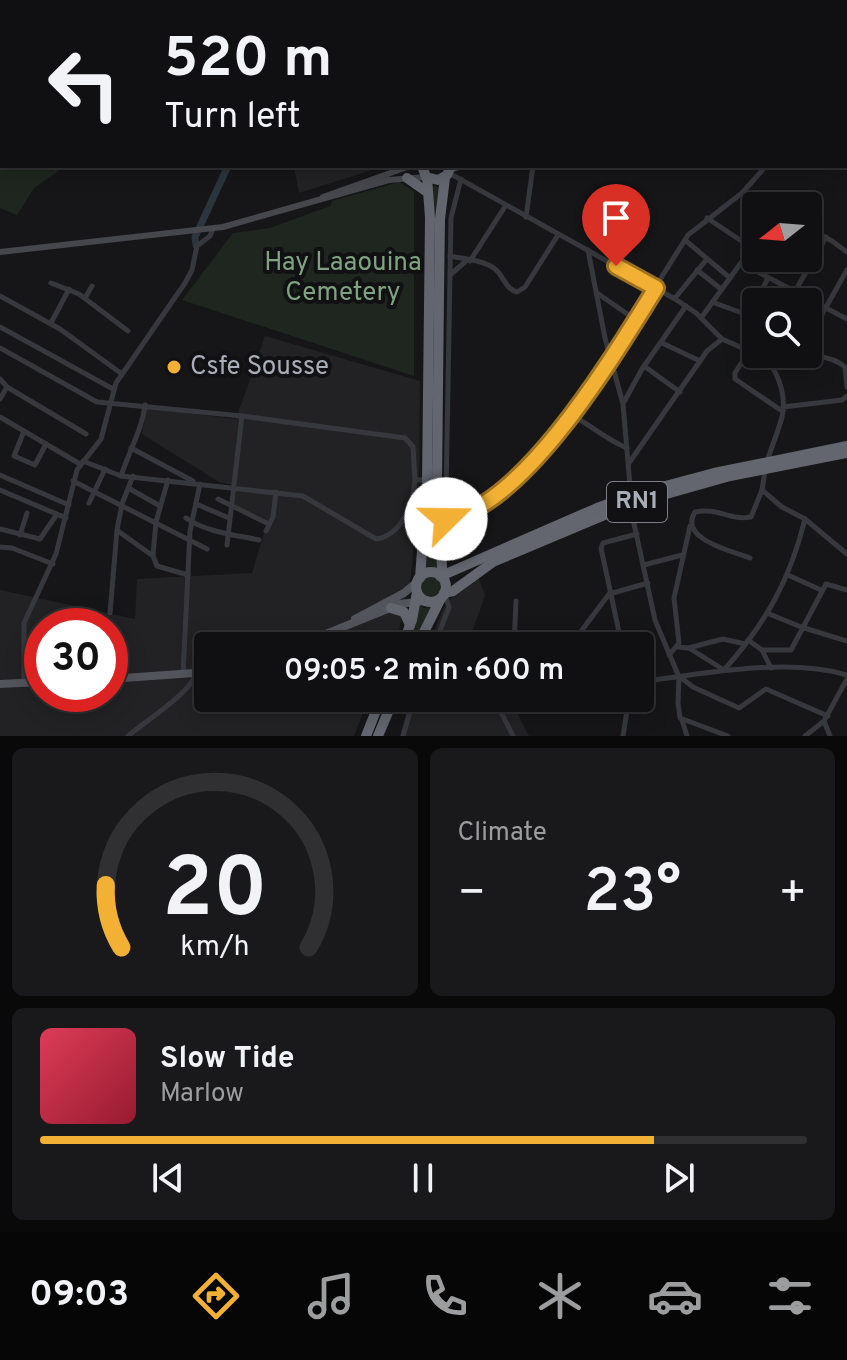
<!DOCTYPE html>
<meta charset="utf-8">
<style>
:root{--surface:#101012;--page:#19191b;--text:#f1f3f6;--muted:#9c9d9f;--line:#303032;--accent:#f2b134}
body{margin:0;font-family:Overpass,sans-serif;background:var(--page);color:var(--text);height:100vh;display:flex;flex-direction:column;font-size:30px;white-space:nowrap}
*{box-sizing:border-box;margin:0}
p{font-size:26px;color:var(--muted)}
.icon{flex:none;width:44px;height:44px;fill:none;stroke:currentColor;stroke-width:2;stroke-linecap:round;stroke-linejoin:round}
.map{position:relative;height:736px;overflow:hidden}
.drawer{display:flex;flex-direction:column;gap:12px;padding:12px;background:#09090a;flex:1}
.drawer>*{flex:none}
.guide{position:absolute;left:0px;top:0px;width:848px;height:168px;box-shadow:0 4px 20px #0003,0 0 0 2px var(--line);background:#101012;color:var(--text);overflow:hidden}
.needle{width:52px;rotate:253deg}
.buttons{position:absolute;left:742px;top:192px;display:grid;gap:16px}
.buttons a{display:grid;place-items:center;width:80px;height:80px;border-radius:8px;background:var(--surface);box-shadow:0 4px 20px #0003,0 0 0 2px var(--line);font-size:40px}
.speed{position:absolute;left:24px;top:608px;display:flex;gap:16px;font-size:40px;font-weight:700;text-align:center}
.speed>*{display:grid;place-content:center;width:104px;height:104px;border-radius:50%;background:var(--surface);box-shadow:0 4px 20px #0003,0 0 0 2px var(--line);line-height:1}
.speed .limit{border:12px solid #d22;background:#fff;color:#111}
.pin{position:absolute;display:grid;place-items:center;width:68px;height:68px;color:#fff;margin:-82px -34px;border-radius:50% 50% 50% 0;rotate:-45deg;box-shadow:0 0 8px #0007}
.pin .icon{rotate:45deg}
.me{position:absolute;width:88px;margin:-44px;rotate:68deg;stroke-linejoin:round;filter:drop-shadow(0 0 6px #0008)}
.turn{display:flex;align-items:center;gap:28px;height:168px;padding:0 32px;font-size:36px}
.turn .icon{width:104px;height:104px;stroke-width:2.5}
.turn b{display:block;font-size:56px;line-height:68px}
.big{font-size:60px;font-weight:600;line-height:1.1}
.drawer .tile{flex:1;display:flex;flex-direction:column;justify-content:center;gap:12px;min-width:0;padding:0 28px;border-radius:12px;background:var(--page)}
.drawer .dial{align-items:center;gap:0}
.dial svg{height:208px;overflow:visible;fill:none;stroke:var(--line);stroke-width:7;stroke-linecap:round;text-anchor:middle}
.dial text{fill:var(--text);stroke:none}
.song{display:flex;align-items:center;gap:24px}
.cover{width:96px;height:96px;border-radius:12px;background:linear-gradient(135deg,hsl(350 70% 55%),hsl(350 70% 35%))}
.played{height:8px;border-radius:4px;background:linear-gradient(90deg,var(--accent) 80%,var(--line) 80%)}
.keys{display:flex;justify-content:space-around;direction:ltr}
.heat{display:flex;justify-content:space-between;align-items:center;font-size:44px;direction:ltr}
.drawer .tiles{flex:1;display:grid;gap:12px;grid-template-columns:1fr 1fr}
.tile:last-child{grid-column:span 2}
.trip{position:absolute;left:194px;top:632px;width:460px;height:80px;border-radius:8px;background:var(--surface);box-shadow:0 4px 20px #0003,0 0 0 2px var(--line);font-weight:600;line-height:80px;text-align:center}
.dock{display:flex;height:128px;justify-content:space-around;align-items:center;background:#060607;color:var(--muted)}
.dock .icon{width:56px;height:56px}
.dock .selected{color:var(--accent)}
.dock b{font-size:36px;color:var(--text)}
.map>svg:first-child{display:block}
.built{fill:#222225;fill-rule:evenodd}
.green{fill:#1e261f}
.lines{fill:none;stroke-linecap:round;stroke-linejoin:round}
.river{stroke:#2c353c;stroke-width:7}
.street{stroke:#37383d;stroke-width:5}
.secondary{stroke:#45474d;stroke-width:6}
.primary{stroke:#53555c;stroke-width:8}
.highway{stroke:#63666e;stroke-width:10}
.route-casing{stroke:#9d7322;stroke-width:20}
.route{stroke:#f2b134;stroke-width:14}
.poi-dot{fill:#f2b134;stroke:#111113;stroke-width:3}
.labels{text-anchor:middle;dominant-baseline:central;stroke-width:8;stroke-linejoin:round;paint-order:stroke}
.shield{fill:#111113;stroke:#7b7e86;stroke-width:2}
.shield-label{font-size:24px;font-weight:bold;fill:#a8adb8}
.park-label{font-size:26px;fill:#7fa381;stroke:#111113}
.poi-label{font-size:26px;fill:#a8adb8;stroke:#111113;text-anchor:start}
</style>
<div class="map">
<svg width="847" height="736" viewBox="0 0 847 736">
<rect width="100%" height="100%" fill="#161618"/>
<g class="built">
<polygon points="294,166 385,166 299,193"/>
<path d="M265 336 420 381 419 490 411 575 398 635 392 646H208V698H369L354 736H0V590L135 619 137 579 252 573 268 520 233 504 234 485 219 482 142 434 146 408 236 419ZM42 626H110V694H42Z"/>
<polygon points="477,574 485,595 473,629 482,646 428,646 443,609 461,585"/>
<polygon points="411,698 509,698 529,736 400,736"/>
</g>
<g class="green">
<polygon points="0,0 100,0 2,2 2,166 65,166 34,188 17,215 0,208"/>
<polygon points="399,182 414,191 414,376 182,300 233,233 270,228 330,206 332,201"/>
<polygon points="442,186 439,568 429,566 423,569 429,187"/>
<circle cx="431" cy="588" r="11"/>
<polygon points="418,603 424,608 437,606 415,646 405,646"/>
</g>
<g class="lines">
<polyline class="river" points="196,245 195,237 228,166"/>
<g class="street">
<polyline points="681,0 684,2"/>
<polyline points="834,0 837,2"/>
<polyline points="207,2 209,0"/>
<polyline points="273,2 276,0"/>
<polyline points="715,2 716,0"/>
<polyline points="755,2 756,0"/>
<polyline points="796,2 796,0"/>
<polyline points="846,5 847,6"/>
<polyline points="846,50 847,51"/>
<polyline points="846,55 847,55"/>
<polyline points="846,113 847,114"/>
<polyline points="449,173 675,299 696,313 722,339 756,354"/>
<polyline points="742,193 767,206"/>
<polyline points="526,217 533,166"/>
<polyline points="707,218 752,248"/>
<polyline points="808,228 832,241 847,252"/>
<polyline points="685,240 730,278"/>
<polyline points="588,250 605,338 623,404 630,486 628,496 655,620 679,677 678,703 680,718 728,736"/>
<path d="M450 256C463 259 484 260 495 269 504 276 505 289 517 292L525 287 558 235"/>
<polyline points="470,261 506,205"/>
<polyline points="741,263 847,319"/>
<polyline points="697,270 721,289"/>
<polyline points="450,275 466,261"/>
<polyline points="51,283 79,294 128,331"/>
<polyline points="597,293 636,320"/>
<polyline points="0,296 60,329 122,374"/>
<polyline points="85,298 92,286"/>
<polyline points="675,298 707,259"/>
<polyline points="712,302 756,318"/>
<polyline points="789,302 826,237"/>
<polyline points="749,315 768,278"/>
<polyline points="701,318 756,242"/>
<polyline points="51,323 69,289"/>
<polyline points="0,327 113,389"/>
<polyline points="808,339 847,270"/>
<polyline points="662,343 700,361"/>
<polyline points="0,348 97,402 242,416 405,438 413,447 415,480 427,480"/>
<polyline points="749,351 735,373 735,379 782,411"/>
<path d="M757 354C777 362 787 396 782 417 778 432 772 446 767 461"/>
<path d="M766 357C788 357 827 350 845 367L847 387"/>
<polyline points="644,366 680,392"/>
<polyline points="0,379 7,387 0,399"/>
<polyline points="7,387 86,434"/>
<polyline points="624,402 642,369 686,306"/>
<polyline points="783,407 842,400 847,396"/>
<path d="M573 416C592 426 607 440 627 448"/>
<polyline points="0,417 80,464"/>
<polyline points="24,431 14,456 35,465 46,444"/>
<polyline points="131,448 193,481"/>
<path d="M83 461 121 476 303 496 376 539C403 535 413 503 415 480"/>
<polyline points="629,463 707,351 722,339"/>
<polyline points="0,475 69,505"/>
<path d="M121 476C129 451 142 430 145 405"/>
<polyline points="73,481 207,549"/>
<polyline points="130,489 160,506"/>
<polyline points="0,490 66,518"/>
<polyline points="762,490 782,507 805,519 847,554"/>
<polyline points="218,499 269,524"/>
<polyline points="89,503 105,469"/>
<polyline points="196,504 229,518"/>
<path d="M186 518C206 532 235 535 259 540"/>
<polyline points="446,519 468,513 497,495 564,426 585,399 688,235 742,193 766,166"/>
<polyline points="0,529 40,539 57,514"/>
<polyline points="118,531 153,556 157,566 188,575"/>
<polyline points="266,531 273,517 276,492"/>
<polyline points="20,535 27,513"/>
<polyline points="227,545 242,416"/>
<polyline points="0,547 12,548 53,564"/>
<polyline points="445,552 451,218 461,179"/>
<polyline points="153,555 156,522 168,480"/>
<path d="M750 558C732 551 678 539 695 512 718 507 730 521 751 517L762 490 765 471"/>
<polyline points="644,565 682,555"/>
<polyline points="788,575 821,590"/>
<polyline points="110,613 117,530 122,504 133,476"/>
<polyline points="767,613 801,627 847,641"/>
<polyline points="748,640 762,650 771,668"/>
<polyline points="434,646 449,607 445,595"/>
<polyline points="514,646 516,601"/>
<polyline points="575,646 582,630 609,594 648,583"/>
<polyline points="622,646 601,548 603,543 637,534"/>
<polyline points="678,647 688,648 723,639 745,644"/>
<polyline points="689,648 724,670"/>
<polyline points="762,650 791,650 826,584 847,590"/>
<polyline points="669,655 679,643 674,598 690,526"/>
<path d="M724 670C766 623 790 580 805 519"/>
<polyline points="183,675 190,531 200,484"/>
<polyline points="680,677 693,687 739,708 766,689 828,716"/>
<path d="M640 682C702 674 787 657 847 675"/>
<polyline points="24,683 24,623 56,554 77,470 101,439 116,383 185,283 192,270 197,246 210,236 213,229"/>
<polyline points="494,698 513,736"/>
<polyline points="682,720 687,736"/>
<polyline points="824,721 830,736"/>
<path d="M128 736C147 720 186 696 196 675"/>
<polyline points="403,736 414,698"/>
<polyline points="623,736 629,698"/>
<polyline points="805,736 824,721 847,679"/>
</g>
<g class="secondary">
<polyline points="846,43 847,42"/>
<polyline points="450,170 462,166"/>
<polyline points="323,197 410,166"/>
<polyline points="0,252 223,227 389,180 426,177"/>
</g>
<g class="primary">
<polyline points="355,619 404,593 417,582"/>
<polyline points="296,646 400,604 424,601"/>
<polyline points="110,679 208,672"/>
<polyline points="0,684 42,682"/>
</g>
<g class="highway">
<polyline points="422,0 422,2"/>
<polyline points="434,0 435,2"/>
<polyline points="422,166 426,177 438,180 447,175 451,166"/>
<polyline points="407,178 427,192"/>
<circle cx="431" cy="587" r="15"/>
<polyline points="440,576 442,567 437,481 439,293 440,219 445,178"/>
<polyline points="441,576 597,508 639,493 714,473 847,446"/>
<polyline points="420,578 427,483 430,218 427,177"/>
<polyline points="444,593 453,591 493,562 631,504 730,476 847,453"/>
<polyline points="391,608 404,612 410,625"/>
<polyline points="402,646 412,620 417,592"/>
<polyline points="417,646 441,598"/>
<polyline points="366,736 381,698"/>
<polyline points="378,736 394,698"/>
</g>
</g>
<g class="lines">
<g class="route-casing">
<path id="route" d="M446 519C524 508 616 352 656 288L616 266"/>
</g>
<use href="#route" class="route"/>
</g>
<circle class="poi-dot" cx="174" cy="367" r="8"/>
<g class="labels">
<rect class="shield" x="607" y="482" width="60" height="40" rx="6"/>
<g class="shield-label">
<text x="637" y="502">RN1</text>
</g>
<g class="park-label">
<text x="343" y="263">Hay Laaouina<tspan x="343" dy="30">Cemetery</tspan></text>
</g>
<g class="poi-label">
<text x="190" y="367">Csfe Sousse</text>
</g>
</g>
</svg>
<div class="buttons">
<a><svg class="needle" viewBox="-14 -14 28 28"><path d="M0-13l5 13h-10z" fill="#e53935"/><path d="M0 13l5-13h-10z" fill="#9c9d9f"/></svg></a>
<a><svg class="icon" aria-label="search" viewBox="0 0 24 24"><circle cx="10" cy="10" r="6"/><path d="M15 15l6 6"/></svg></a>
</div>
<div class="speed"><div class="limit">30</div></div>
<div class="pin" style="left:616px;top:266px;background:#d93025"><svg class="icon" aria-label="arrive" viewBox="0 0 24 24"><path d="M6 21V4h12l-3 4 3 4H6"/></svg></div>
<svg class="me" style="left:446px;top:519px" viewBox="-20 -20 40 40"><circle r="19" fill="#fff"/><path d="M0-13L10 11 0 6-10 11z" fill="#f2b134"/></svg>
<div class="trip">09:05 · 2 min · 600 m</div>
<div class="guide">
<div class="turn"><svg class="icon" aria-label="left" viewBox="0 0 24 24"><path d="M17 20v-9H6M10 6l-5 5 5 5"/></svg><div><b>520 m</b>Turn left</div></div>
</div>
</div>
<section class="drawer">
<div class="tiles">
<div class="tile dial"><svg viewBox="0 0 100 80">
<path d="M14 69A42 42 0 1 1 86 69"/>
<path d="M14 69A42 42 0 0 1 8 45" stroke="#f2b134"/>
<text x="50" y="56" font-size="32" font-weight="700">20</text>
<text x="50" y="72" font-size="11">km/h</text>
</svg></div>
<div class="tile"><p>Climate</p>
<div class="heat"><a>−</a><b class="big">23°</b><a>+</a></div>
</div>
<div class="tile">
<div class="song"><i class="cover"></i><div><b>Slow Tide</b><p>Marlow</p></div></div>
<div class="played"></div>
<div class="keys"><svg class="icon" aria-label="previous" viewBox="0 0 24 24"><path d="M18 5L8 12l10 7zM5 5v14"/></svg><svg class="icon" aria-label="pause" viewBox="0 0 24 24"><path d="M8 5v14M16 5v14"/></svg><svg class="icon" aria-label="next" viewBox="0 0 24 24"><path d="M6 5l10 7-10 7zM19 5v14"/></svg></div>
</div>
</div>
</section>
<nav class="dock">
<b>09:03</b>
<svg class="icon selected" aria-label="directions" viewBox="0 0 24 24"><path d="M12 3l9 9-9 9-9-9zM9 14v-3h6M13 9l2 2-2 2"/></svg>
<svg class="icon" aria-label="music" viewBox="0 0 24 24"><path d="M9 18V5l10-2v13"/><circle cx="6" cy="18" r="3"/><circle cx="16" cy="16" r="3"/></svg>
<svg class="icon" aria-label="phone" viewBox="0 0 24 24"><path d="M5 4h4l2 5-3 2q2 4 5 5l2-3 5 2v4C11 20 4 13 5 4z"/></svg>
<svg class="icon" aria-label="climate" viewBox="0 0 24 24"><path d="M12 3v18M4 7l16 10M4 17L20 7"/></svg>
<svg class="icon" aria-label="car" viewBox="0 0 24 24"><path d="M5 17H2v-5l4-1 3-4h7l3 4 3 1v5h-3M9 17h6M6 11h13"/><circle cx="7" cy="17" r="2"/><circle cx="17" cy="17" r="2"/></svg>
<svg class="icon" aria-label="filters" viewBox="0 0 24 24"><path d="M4 7h16M4 17h16"/><circle cx="9" cy="7" r="2"/><circle cx="15" cy="17" r="2"/></svg>
</nav>
